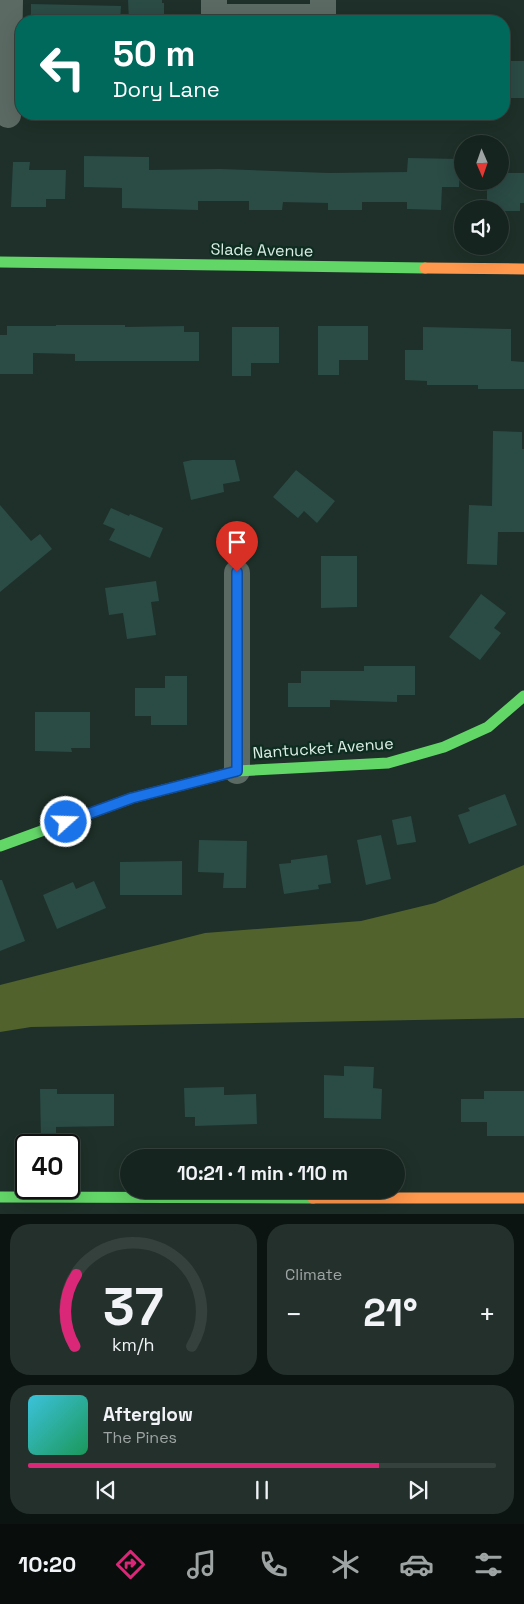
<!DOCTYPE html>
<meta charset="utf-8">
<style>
:root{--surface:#16241f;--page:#23302c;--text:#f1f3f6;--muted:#9ea4a4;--line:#35413d;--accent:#db2777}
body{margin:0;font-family:"Space Grotesk",sans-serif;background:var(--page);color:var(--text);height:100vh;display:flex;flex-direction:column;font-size:19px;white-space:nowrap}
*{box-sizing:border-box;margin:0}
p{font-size:16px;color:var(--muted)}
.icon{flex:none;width:28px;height:28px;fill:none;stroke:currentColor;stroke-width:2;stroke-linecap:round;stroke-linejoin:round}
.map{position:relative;height:1214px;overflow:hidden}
.side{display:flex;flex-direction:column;gap:10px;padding:10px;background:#0c1411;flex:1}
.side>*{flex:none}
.hud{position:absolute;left:15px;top:15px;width:495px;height:105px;border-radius:20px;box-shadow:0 5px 20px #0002,0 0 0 1px var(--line);background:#00695c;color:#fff;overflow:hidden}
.needle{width:32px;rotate:178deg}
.fabs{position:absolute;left:454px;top:135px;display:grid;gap:10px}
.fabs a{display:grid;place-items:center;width:55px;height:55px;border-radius:50%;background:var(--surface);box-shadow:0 5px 20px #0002,0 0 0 1px var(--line);font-size:25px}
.speed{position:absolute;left:15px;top:1134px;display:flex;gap:10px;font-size:25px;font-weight:700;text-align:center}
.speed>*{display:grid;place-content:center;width:65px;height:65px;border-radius:50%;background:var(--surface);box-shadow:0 5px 20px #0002,0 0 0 1px var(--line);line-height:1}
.speed .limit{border:2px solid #111;border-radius:8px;background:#fff;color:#111}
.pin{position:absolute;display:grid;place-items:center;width:42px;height:42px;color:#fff;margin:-51px -21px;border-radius:50% 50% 50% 0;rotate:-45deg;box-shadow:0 0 5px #0007}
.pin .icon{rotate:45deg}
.me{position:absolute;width:55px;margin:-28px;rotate:70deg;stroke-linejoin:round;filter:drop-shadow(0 0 4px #0008)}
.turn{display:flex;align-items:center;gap:18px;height:105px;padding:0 15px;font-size:22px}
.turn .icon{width:65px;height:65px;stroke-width:2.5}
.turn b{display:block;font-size:35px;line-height:42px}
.big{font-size:38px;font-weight:700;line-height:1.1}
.side .tile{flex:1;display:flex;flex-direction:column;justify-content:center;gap:8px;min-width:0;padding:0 18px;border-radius:20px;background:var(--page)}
.side .dial{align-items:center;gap:0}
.dial svg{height:130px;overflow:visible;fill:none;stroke:var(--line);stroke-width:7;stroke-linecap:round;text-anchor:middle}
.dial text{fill:var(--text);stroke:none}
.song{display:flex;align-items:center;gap:15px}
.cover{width:60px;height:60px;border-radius:8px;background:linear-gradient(135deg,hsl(190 70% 55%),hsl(150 70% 35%))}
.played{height:5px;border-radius:2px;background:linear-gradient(90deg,var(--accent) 75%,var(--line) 75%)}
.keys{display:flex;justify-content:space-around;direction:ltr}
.heat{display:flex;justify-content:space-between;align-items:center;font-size:28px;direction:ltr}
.side .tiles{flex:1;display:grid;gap:10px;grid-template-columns:1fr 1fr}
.tile:last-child{grid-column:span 2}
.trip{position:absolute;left:120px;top:1149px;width:285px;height:50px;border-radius:25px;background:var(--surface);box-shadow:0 5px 20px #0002,0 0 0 1px var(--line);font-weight:700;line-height:50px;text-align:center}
.tabs{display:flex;height:80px;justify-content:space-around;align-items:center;background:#090e0c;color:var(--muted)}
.tabs .icon{width:35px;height:35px}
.tabs .selected{color:var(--accent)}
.tabs b{font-size:22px;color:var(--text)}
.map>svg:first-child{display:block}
.forest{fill:#51622c}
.building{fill:#2b4b45}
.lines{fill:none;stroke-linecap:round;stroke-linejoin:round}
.street{stroke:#5c6a64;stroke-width:26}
.fast{stroke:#63d668;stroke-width:11}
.slow{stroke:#ff974d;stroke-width:11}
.route-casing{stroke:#114b97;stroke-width:12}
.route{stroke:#1a73e8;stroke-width:9}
.labels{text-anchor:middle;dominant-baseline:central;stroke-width:4.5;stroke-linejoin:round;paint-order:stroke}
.street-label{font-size:16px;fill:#dceee5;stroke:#0d2d21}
</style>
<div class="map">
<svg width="524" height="1214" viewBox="0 0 524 1214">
<rect width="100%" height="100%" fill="#1e3029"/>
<polygon class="forest" points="524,865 524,1018 31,1027 0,1032 0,985 205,933 361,921 435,903"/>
<g class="building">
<polygon points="128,0 162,0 162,3 164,3 164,21 129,21"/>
<polygon points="31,4 121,6 120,21 31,21"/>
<rect x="504" y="61" width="20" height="37"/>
<polygon points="84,156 149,157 149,170 220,169 328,173 407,172 408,158 460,159 459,187 442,187 441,210 407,209 407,202 362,202 362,210 328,210 328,203 283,202 282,210 249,210 249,201 198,201 198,210 122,208 122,188 84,187"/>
<polygon points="13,162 30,162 29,170 66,170 65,199 46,199 46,207 11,207"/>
<polygon points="506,173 524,173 524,203 520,203 520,211 500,211 500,209 487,209 487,181 500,181 500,174 506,174"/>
<polygon points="56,325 125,325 125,327 184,326 184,332 199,332 199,361 75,361 75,354 33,353 33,374 0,374 0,335 7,335 7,326 56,326"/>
<polygon points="318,326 368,326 368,360 339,360 339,375 318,375"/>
<polygon points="232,327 279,327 279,363 251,363 251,376 232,376"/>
<polygon points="423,327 511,329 511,361 524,362 524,389 478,389 478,385 427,385 427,381 405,380 405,350 423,350"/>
<polygon points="493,431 522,432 522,449 524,449 524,532 498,532 497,565 467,564 469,505 492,506"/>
<polygon points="192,460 235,460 240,481 223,484 224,492 191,500 183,462"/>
<polygon points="296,470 335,501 317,523 304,511 298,518 273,497"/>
<polygon points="0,505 31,541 40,534 52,549 0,592"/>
<polygon points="111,508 129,516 130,514 163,528 150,558 109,540 115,529 103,524"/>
<polygon points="321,556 357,556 357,607 321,608"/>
<polygon points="156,581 159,601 151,602 156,635 127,639 123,613 109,615 105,588"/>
<polygon points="481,594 506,613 494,628 501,633 480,660 449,637"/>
<polygon points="364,666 415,666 415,695 397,695 397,702 330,700 330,707 288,707 288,683 301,683 301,671 364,671"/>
<polygon points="165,676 187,676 187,725 151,725 151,716 135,716 135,688 165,688"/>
<polygon points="35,712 90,712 90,748 71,748 72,752 35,751"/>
<polygon points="505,794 517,825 469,844 458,815 470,811 468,808"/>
<polygon points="411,816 416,842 397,845 392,820"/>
<polygon points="381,835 391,879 366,885 357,840"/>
<polygon points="199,840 247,841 246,888 223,888 224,873 198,872"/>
<polygon points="327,855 331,883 318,885 319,889 284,894 279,864 291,863 291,860"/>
<polygon points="182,861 182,895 120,895 120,862"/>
<polygon points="0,880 2,880 25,941 0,951"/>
<polygon points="94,881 106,908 57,929 43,895 73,882 76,889"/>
<polygon points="344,1066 374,1067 373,1088 382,1089 381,1119 324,1118 324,1075 344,1076"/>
<polygon points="224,1087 224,1095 256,1094 257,1124 195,1126 195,1117 185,1117 184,1088"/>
<polygon points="40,1089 57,1089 57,1094 114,1094 114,1126 56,1127 56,1141 41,1140"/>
<polygon points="484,1091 524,1091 524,1136 487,1136 487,1122 461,1122 461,1099 484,1099"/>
</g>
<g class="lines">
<g class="street">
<polyline points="214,0 214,17 323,17 323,0"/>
<polyline points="8,115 10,0"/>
<polyline points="237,771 237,573"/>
</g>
<g class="fast">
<polyline points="0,262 425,268"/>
<polyline points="0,846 132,798 237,771 388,763 444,747 488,727 524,696"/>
<polyline points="0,1197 313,1198"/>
</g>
<g class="slow">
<polyline points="425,268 524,269"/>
<polyline points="313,1198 524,1198"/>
</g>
</g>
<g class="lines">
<g class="route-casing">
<polyline id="route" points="66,822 132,798 237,771 237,572"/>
</g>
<use href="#route" class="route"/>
</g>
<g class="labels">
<g class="street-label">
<text transform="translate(262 250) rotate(1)">Slade Avenue</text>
<text transform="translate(323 748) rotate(-4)">Nantucket Avenue</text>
</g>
</g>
</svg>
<div class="fabs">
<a><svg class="needle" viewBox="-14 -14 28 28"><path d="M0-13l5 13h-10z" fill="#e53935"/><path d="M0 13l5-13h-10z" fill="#9ea4a4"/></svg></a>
<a><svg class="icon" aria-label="sound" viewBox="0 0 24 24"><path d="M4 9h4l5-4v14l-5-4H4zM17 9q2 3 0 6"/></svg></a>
</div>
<div class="speed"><div class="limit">40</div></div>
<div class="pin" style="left:237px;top:572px;background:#d93025"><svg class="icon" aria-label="arrive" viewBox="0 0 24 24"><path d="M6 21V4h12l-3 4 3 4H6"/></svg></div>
<svg class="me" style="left:66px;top:822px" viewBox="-20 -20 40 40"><circle r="17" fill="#1a73e8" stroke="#fff" stroke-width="3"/><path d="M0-11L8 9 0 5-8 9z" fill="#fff"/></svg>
<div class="trip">10:21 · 1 min · 110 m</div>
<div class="hud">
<div class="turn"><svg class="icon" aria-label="left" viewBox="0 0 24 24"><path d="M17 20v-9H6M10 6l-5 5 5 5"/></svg><div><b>50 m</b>Dory Lane</div></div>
</div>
</div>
<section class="side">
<div class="tiles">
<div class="tile dial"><svg viewBox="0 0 100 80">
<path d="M14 69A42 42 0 1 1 86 69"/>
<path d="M14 69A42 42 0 0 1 15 25" stroke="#db2777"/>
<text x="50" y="56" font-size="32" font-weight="700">37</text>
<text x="50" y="72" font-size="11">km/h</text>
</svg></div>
<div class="tile"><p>Climate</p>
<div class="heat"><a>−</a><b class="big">21°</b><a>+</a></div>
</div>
<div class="tile">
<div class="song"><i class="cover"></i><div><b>Afterglow</b><p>The Pines</p></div></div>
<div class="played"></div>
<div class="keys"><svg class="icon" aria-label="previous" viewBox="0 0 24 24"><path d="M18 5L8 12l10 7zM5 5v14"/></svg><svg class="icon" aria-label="pause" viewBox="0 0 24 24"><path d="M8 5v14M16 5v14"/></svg><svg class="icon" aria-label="next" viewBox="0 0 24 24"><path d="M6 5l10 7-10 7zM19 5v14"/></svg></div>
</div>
</div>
</section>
<nav class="tabs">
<b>10:20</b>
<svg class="icon selected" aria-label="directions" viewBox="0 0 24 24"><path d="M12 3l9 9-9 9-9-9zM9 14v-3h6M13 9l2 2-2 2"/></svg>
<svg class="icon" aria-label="music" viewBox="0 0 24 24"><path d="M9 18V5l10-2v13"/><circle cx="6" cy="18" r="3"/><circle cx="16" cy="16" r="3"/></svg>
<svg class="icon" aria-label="phone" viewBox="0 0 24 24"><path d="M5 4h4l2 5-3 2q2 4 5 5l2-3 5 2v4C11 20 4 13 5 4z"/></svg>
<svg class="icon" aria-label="climate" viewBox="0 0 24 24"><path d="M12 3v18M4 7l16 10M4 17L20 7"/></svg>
<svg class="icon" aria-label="car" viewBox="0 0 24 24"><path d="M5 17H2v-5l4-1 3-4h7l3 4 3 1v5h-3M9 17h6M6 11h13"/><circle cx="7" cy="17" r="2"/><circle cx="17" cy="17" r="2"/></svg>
<svg class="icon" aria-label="filters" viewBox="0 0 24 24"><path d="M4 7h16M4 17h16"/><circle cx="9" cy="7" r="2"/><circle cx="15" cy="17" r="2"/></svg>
</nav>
